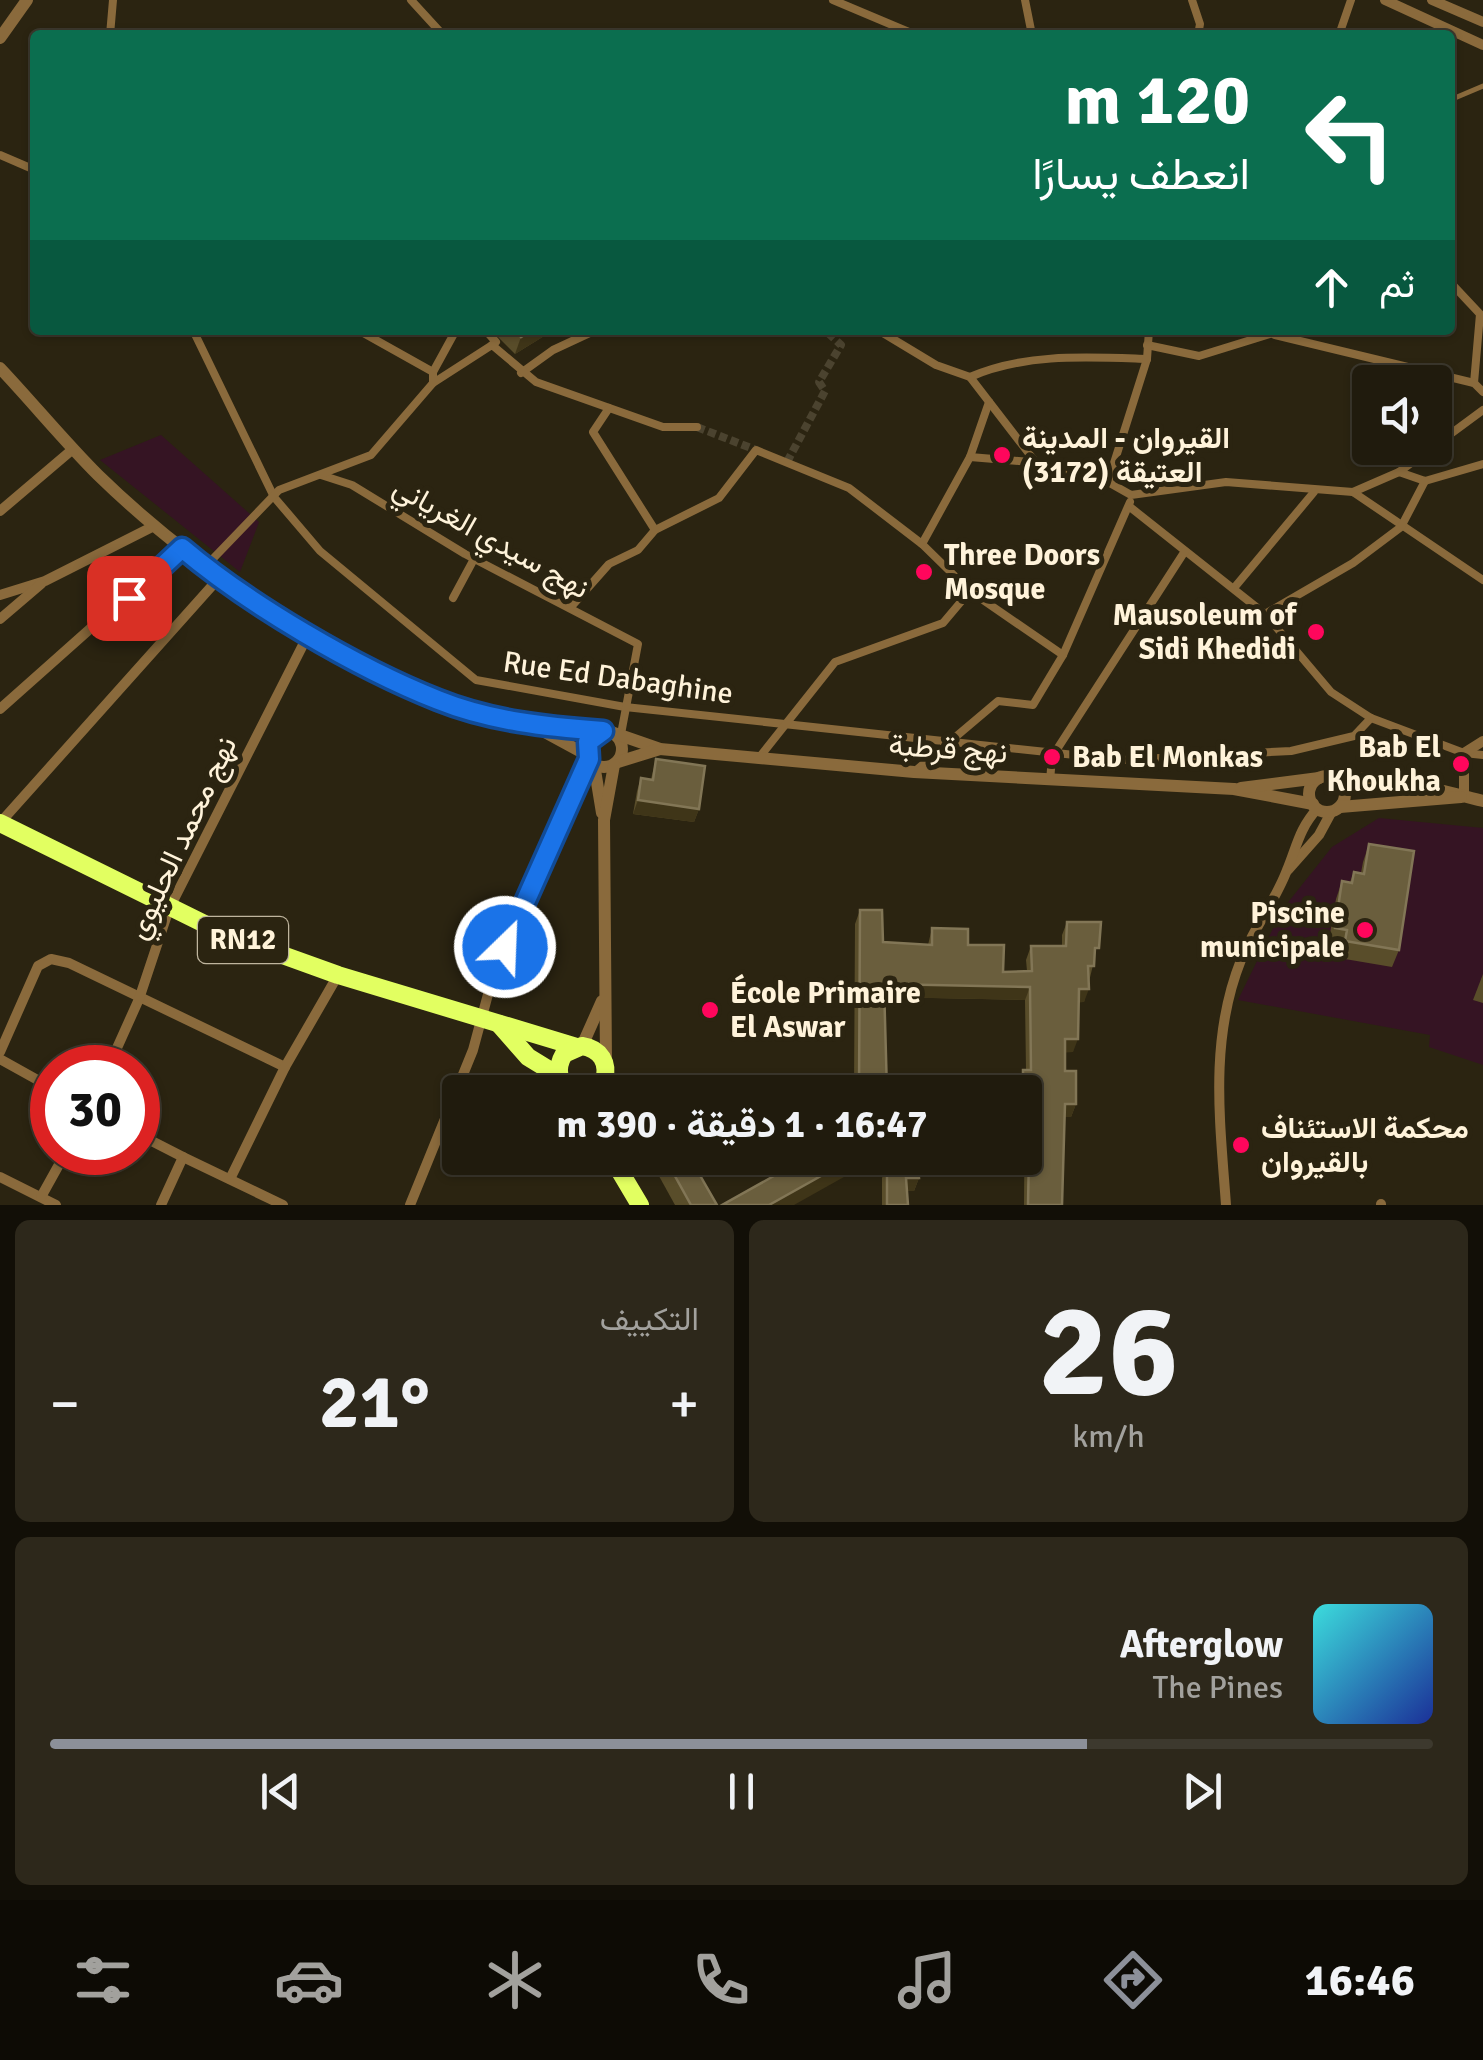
<!DOCTYPE html>
<html lang="ar">
<meta charset="utf-8">
<style>
:root{--surface:#201b0d;--page:#2d281b;--text:#f1f3f6;--muted:#a2a19d;--line:#3d392e;--accent:#8c9099}
body{margin:0;font-family:Signika,Vazirmatn,sans-serif;background:var(--page);color:var(--text);direction:rtl;height:100vh;display:flex;flex-direction:column;font-size:38px;white-space:nowrap}
*{box-sizing:border-box;margin:0}
p{font-size:32px;color:var(--muted)}
.icon{flex:none;width:55px;height:55px;fill:none;stroke:currentColor;stroke-width:2;stroke-linecap:round;stroke-linejoin:round}
.map{position:relative;height:1205px;overflow:hidden;direction:ltr}
.details{display:flex;flex-direction:column;gap:15px;padding:15px;background:#120f07;flex:1}
.details>*{flex:none}
.guide{position:absolute;left:30px;top:30px;width:1425px;height:305px;border-radius:10px;box-shadow:0 2px 8px #0004,0 0 0 2px var(--line);direction:rtl;background:#0b6e4f;color:#fff;overflow:hidden}
.buttons{position:absolute;left:1352px;top:365px;display:grid;gap:20px}
.buttons a{display:grid;place-items:center;width:100px;height:100px;border-radius:10px;background:var(--surface);box-shadow:0 2px 8px #0004,0 0 0 2px var(--line);font-size:50px}
.speed{position:absolute;left:30px;top:1045px;display:flex;gap:20px;font-size:50px;font-weight:700;text-align:center}
.speed>*{display:grid;place-content:center;width:130px;height:130px;border-radius:50%;background:var(--surface);box-shadow:0 2px 8px #0004,0 0 0 2px var(--line);line-height:1}
.speed .limit{border:15px solid #d22;background:#fff;color:#111}
.pin{position:absolute;display:grid;place-items:center;width:85px;height:85px;color:#fff;margin:-42px;border-radius:20px;box-shadow:0 5px 15px #0006}
.me{position:absolute;width:110px;margin:-55px;rotate:24deg;stroke-linejoin:round;filter:drop-shadow(0 0 8px #0008)}
.turn{display:flex;align-items:center;gap:35px;height:210px;padding:0 40px;font-size:45px}
.turn .icon{width:130px;height:130px;stroke-width:2.5}
.turn b{display:block;font-size:70px;line-height:85px}
.then{display:flex;align-items:center;height:95px;padding:0 40px;background:#0003;gap:20px;font-size:38px}
.big{font-size:75px;font-weight:700;line-height:1.1}
.details .card{flex:1;display:flex;flex-direction:column;justify-content:center;gap:15px;min-width:0;padding:0 35px;border-radius:15px;background:var(--page)}
.details .dial{align-items:center;gap:0}
.dial b{font-size:130px;line-height:1}
.song{display:flex;align-items:center;gap:30px}
.cover{width:120px;height:120px;border-radius:15px;background:linear-gradient(135deg,hsl(180 70% 55%),hsl(230 70% 35%))}
.played{height:10px;border-radius:5px;background:linear-gradient(90deg,var(--accent) 75%,var(--line) 75%)}
.keys{display:flex;justify-content:space-around;direction:ltr}
.heat{display:flex;justify-content:space-between;align-items:center;font-size:55px;direction:ltr}
.details .tiles{flex:1;display:grid;gap:15px;grid-template-columns:1fr 1fr}
.card:last-child{grid-column:span 2}
.trip{position:absolute;left:442px;top:1075px;width:600px;height:100px;border-radius:10px;background:var(--surface);box-shadow:0 2px 8px #0004,0 0 0 2px var(--line);font-weight:700;line-height:100px;text-align:center;direction:rtl}
.tabs{display:flex;height:160px;justify-content:space-around;align-items:center;background:#0d0b05;color:var(--muted)}
.tabs .icon{width:70px;height:70px}
.tabs .on{color:var(--accent)}
.tabs b{font-size:45px;color:var(--text)}
.map>svg:first-child{display:block}
.green{fill:#351423}
.lines{fill:none;stroke-linecap:round;stroke-linejoin:round}
.pedestrian-tunnel{stroke:#4b432f;stroke-width:8;stroke-dasharray:8 4;stroke-linecap:butt}
.service{stroke:#8a6a3c;stroke-width:5}
.pedestrian{stroke:#8a6a3c;stroke-width:8}
.minor{stroke:#8a6a3c;stroke-width:10}
.tertiary{stroke:#8a6a3c;stroke-width:12}
.primary{stroke:#e2ff61;stroke-width:18}
.wall{fill:#594d2a}
.shaded-wall{fill:#3f3518}
.building{fill:#6a5e3d;stroke:#827656;stroke-width:2.5}
.route-casing{stroke:#114b97;stroke-width:25}
.route{stroke:#1a73e8;stroke-width:18}
.poi-dot{fill:#ff065c;stroke:#2b2411;stroke-width:4}
.labels{text-anchor:middle;dominant-baseline:central;stroke-width:10;stroke-linejoin:round;paint-order:stroke}
.shield{fill:#2b2411;stroke:#bfb59e;stroke-width:2.5}
.shield-label{font-size:28px;font-weight:bold;fill:#fff3da}
.poi-label{font-size:30px;font-weight:bold;fill:#fff3da;stroke:#2b2411;text-anchor:start}
.street-label{font-size:30px;fill:#fff3da;stroke:#2b2411}
</style>
<div class="map">
<svg width="1483" height="1205" viewBox="0 0 1483 1205">
<rect width="100%" height="100%" fill="#2b2411"/>
<g class="green">
<polygon points="161,435 259,522 240,572 100,460"/>
<polygon points="1379,818 1483,828 1483,1065 1429,1047 1430,1035 1238,1000 1282,910 1332,847"/>
</g>
<g class="lines">
<g class="pedestrian-tunnel">
<polyline points="697,427 756,450"/>
<polyline points="787,462 825,391 819,382 841,345 825,330"/>
</g>
<polyline class="service" points="1450,100 1483,86"/>
<g class="pedestrian">
<polyline points="411,0 443,35"/>
<polyline points="833,0 916,35"/>
<polyline points="1025,0 1032,35"/>
<polyline points="1192,0 1200,24 1198,35"/>
<polyline points="110,35 113,0"/>
<polyline points="1339,35 1351,0"/>
<polyline points="0,155 35,170"/>
<polyline points="1450,282 1480,314 1474,383"/>
<polyline points="193,330 274,497 320,551 476,680 625,707 1122,760 1291,751 1354,736 1371,718"/>
<polyline points="358,330 433,372"/>
<polyline points="878,330 936,365 970,377 1037,464"/>
<polyline points="488,333 496,342 492,345"/>
<polyline points="1275,335 1474,383 1483,392"/>
<polyline points="1147,345 1199,356 1283,330"/>
<polyline points="521,373 553,350 596,330"/>
<path d="M970 377C1025 353 1087 357 1147 359"/>
<polyline points="433,383 492,345 536,382 663,427 697,427"/>
<polyline points="970,457 1030,462 1108,482 1131,495 1226,482 1353,492 1483,580"/>
<polyline points="1399,472 1483,410"/>
<polyline points="321,475 352,485 465,554 638,644 621,734"/>
<polyline points="1108,482 1147,359 1149,330"/>
<polyline points="1353,492 1399,472 1425,481 1483,464"/>
<polyline points="1130,507 1265,614 1331,692 1371,718 1464,753 1483,755"/>
<polyline points="655,530 719,498 756,450 849,488 922,544 970,591 1063,655"/>
<polyline points="922,544 970,457 989,402"/>
<polyline points="205,567 279,490 371,455 433,383 433,372 456,330"/>
<polyline points="1234,588 1314,492"/>
<polyline points="453,598 474,559"/>
<polyline points="570,608 609,564 638,550 655,530 593,432 609,408"/>
<polyline points="1265,614 1353,563 1401,527 1425,481"/>
<polyline points="758,759 835,662 943,623 970,591"/>
<polyline points="914,772 998,701 1033,705 1063,655 1130,502"/>
<polyline points="1050,781 1052,757 1185,551"/>
</g>
<g class="minor">
<polyline points="1385,0 1483,45"/>
<polyline points="1432,0 1483,22"/>
<polyline points="0,511 73,449"/>
<polyline points="0,595 45,581 154,526"/>
<polyline points="0,619 41,584"/>
<polyline points="0,709 181,548"/>
<polyline points="1464,796 1464,753 1483,741"/>
<polyline points="0,823 219,578"/>
<polyline points="1288,870 1319,835 1332,811"/>
<polyline points="0,1052 38,966 51,959 69,963 285,1067"/>
<polyline points="0,1059 52,1088"/>
<polyline points="108,1068 139,999 169,909 309,633"/>
<polyline points="138,1134 183,1157"/>
<polyline points="0,1177 56,1205"/>
<polyline points="230,1179 285,1067 338,975"/>
<polyline points="41,1197 66,1152"/>
<polyline points="161,1205 183,1157 283,1205"/>
<polyline points="410,1205 473,1050 494,972 589,759"/>
<path d="M1226 1205C1220 1121 1209 1040 1241 960 1253 929 1275 902 1287 870 1297 846 1299 829 1317 809"/>
<polyline points="1381,1205 1381,1204"/>
</g>
<g class="tertiary">
<polyline points="0,38 27,0"/>
<path d="M0 368C33 403 64 441 98 475 186 561 323 656 439 701 491 721 547 727 603 731"/>
<polyline points="541,730 587,755"/>
<circle cx="604" cy="749" r="18"/>
<polyline points="611,732 660,749 914,772 1234,789 1313,804"/>
<polyline points="618,762 660,749"/>
<polyline points="594,764 602,813"/>
<circle cx="1327" cy="794" r="18"/>
<path d="M1337 779C1394 775 1430 788 1483 801"/>
<polyline points="1241,788 1319,778"/>
<polyline points="1340,807 1461,797"/>
<polyline points="582,1046 602,1001"/>
<polyline points="606,1063 604,820 614,765"/>
</g>
<g class="primary">
<polyline points="0,823 227,935 338,975 577,1047"/>
<polyline points="499,1024 528,1057 559,1076"/>
<path d="M573 1092C558 1084 555 1069 564 1054L582 1046C601 1049 609 1063 604 1081L591 1092"/>
<polyline points="612,1158 640,1205"/>
</g>
</g>
<g class="wall">
<polygon points="491,330 550,330 549,333 515,354"/>
<polygon points="656,759 699,809 694,822 633,814 637,791 641,778 651,779"/>
<polygon points="1369,844 1399,950 1392,967 1339,958 1340,947 1328,945 1336,899 1342,881 1350,882 1354,872 1361,873 1363,862"/>
<polygon points="860,910 883,942 928,945 932,928 968,945 1003,972 1027,971 1026,960 1031,946 1062,946 1062,935 1067,922 1094,961 1084,1002 1079,1002 1073,1052 1065,1052 1065,1071 1076,1104 1071,1117 1064,1117 1062,1205 1024,1205 1025,1092 1018,1092 1018,1084 1023,1070 1026,1070 1025,1000 884,997 887,1092 854,1092 855,924"/>
<polygon points="1483,974 1483,1003 1473,1000"/>
<polygon points="649,1158 690,1158 717,1205 675,1205"/>
<polygon points="902,1158 917,1158 919,1178 914,1191 907,1191 908,1205 882,1205 882,1178 887,1165 901,1164"/>
</g>
<g class="shaded-wall">
<polygon points="532,330 550,330 549,333 515,354 521,337"/>
<polygon points="638,800 699,809 694,822 633,814"/>
<polygon points="884,984 1030,987 1025,1000 879,997"/>
<polygon points="1079,989 1089,989 1084,1002 1075,1003"/>
<polygon points="1065,1039 1078,1039 1073,1052 1060,1053"/>
<polygon points="1025,1104 1030,1104 1025,1117"/>
<polygon points="1065,1104 1076,1104 1071,1117 1060,1117"/>
<polygon points="853,1158 869,1158 867,1164 794,1205 769,1205"/>
<polygon points="906,1178 919,1178 914,1191 901,1191"/>
</g>
<g class="building">
<polygon points="515,330 532,330 521,337"/>
<polygon points="656,759 705,766 699,809 638,800 641,778 653,780"/>
<polygon points="1369,844 1414,851 1399,950 1345,941 1347,930 1335,928 1342,881 1352,883 1354,872 1364,874"/>
<polygon points="860,910 882,910 883,942 932,945 932,928 968,929 968,945 1004,945 1003,972 1032,971 1031,946 1066,946 1067,922 1101,922 1099,948 1095,948 1094,966 1088,966 1089,989 1079,989 1078,1039 1065,1039 1065,1071 1076,1071 1076,1104 1065,1104 1062,1205 1028,1205 1030,1104 1025,1104 1025,1092 1023,1092 1023,1070 1031,1070 1030,987 884,984 887,1092 859,1092"/>
<polygon points="665,1158 690,1158 717,1205 691,1205"/>
<polygon points="806,1158 853,1158 769,1205 722,1205"/>
<polygon points="906,1158 917,1158 919,1178 906,1178 908,1205 887,1205 887,1165 906,1164"/>
</g>
<g class="lines">
<g class="route-casing">
<path id="route" d="M129 598 182 548C248 604 357 668 438 700 490 721 547 727 603 731L588 742 589 759 505 947"/>
</g>
<use href="#route" class="route"/>
</g>
<g class="poi-dot">
<circle cx="1002" cy="455" r="10"/>
<circle cx="924" cy="572" r="10"/>
<circle cx="1316" cy="632" r="10"/>
<circle cx="1052" cy="757" r="10"/>
<circle cx="1461" cy="764" r="10"/>
<circle cx="1365" cy="930" r="10"/>
<circle cx="710" cy="1010" r="10"/>
<circle cx="1241" cy="1145" r="10"/>
</g>
<g class="labels">
<rect class="shield" x="198" y="917" width="90" height="46" rx="8"/>
<g class="shield-label">
<text x="243" y="940">RN12</text>
</g>
<g class="poi-label">
<text x="1022" y="438">القيروان - المدينة<tspan x="1022" dy="34">العتيقة (3172)</tspan></text>
<text x="944" y="555">Three Doors<tspan x="944" dy="34">Mosque</tspan></text>
<text x="1296" y="615" text-anchor="end">Mausoleum of<tspan x="1296" dy="34">Sidi Khedidi</tspan></text>
<text x="1441" y="747" text-anchor="end">Bab El<tspan x="1441" dy="34">Khoukha</tspan></text>
<text x="1072" y="757">Bab El Monkas</text>
<text x="1345" y="913" text-anchor="end">Piscine<tspan x="1345" dy="34">municipale</tspan></text>
<text x="730" y="993">École Primaire<tspan x="730" dy="34">El Aswar</tspan></text>
<text x="1261" y="1128">محكمة الاستئناف<tspan x="1261" dy="34">بالقيروان</tspan></text>
</g>
<g class="street-label">
<text transform="translate(491 538) rotate(29)">نهج سيدي الغرياني</text>
<text transform="translate(618 678) rotate(8)">Rue Ed Dabaghine</text>
<text transform="translate(948 749) rotate(4)">نهج قرطبة</text>
<text transform="translate(182 838) rotate(-65)">نهج محمد الحليوي</text>
</g>
</g>
</svg>
<div class="buttons">
<a><svg class="icon" aria-label="sound" viewBox="0 0 24 24"><path d="M4 9h4l5-4v14l-5-4H4zM17 9q2 3 0 6"/></svg></a>
</div>
<div class="speed"><div class="limit">30</div></div>
<div class="pin" style="left:129px;top:598px;background:#d93025"><svg class="icon" aria-label="arrive" viewBox="0 0 24 24"><path d="M6 21V4h12l-3 4 3 4H6"/></svg></div>
<svg class="me" style="left:505px;top:947px" viewBox="-20 -20 40 40"><circle r="17" fill="#1a73e8" stroke="#fff" stroke-width="3"/><path d="M0-11L8 9 0 5-8 9z" fill="#fff"/></svg>
<div class="trip">16:47 · 1 دقيقة · 390 m</div>
<div class="guide">
<div class="turn"><svg class="icon" aria-label="left" viewBox="0 0 24 24"><path d="M17 20v-9H6M10 6l-5 5 5 5"/></svg><div><b>120 m</b>انعطف يسارًا</div></div>
<div class="then">ثم<svg class="icon" aria-label="ahead" viewBox="0 0 24 24"><path d="M12 20V5M6 11l6-6 6 6"/></svg></div>
</div>
</div>
<section class="details">
<div class="tiles">
<div class="card dial"><b>26</b><p>km/h</p></div>
<div class="card"><p>التكييف</p>
<div class="heat"><a>−</a><b class="big">21°</b><a>+</a></div>
</div>
<div class="card">
<div class="song"><i class="cover"></i><div><b>Afterglow</b><p>The Pines</p></div></div>
<div class="played"></div>
<div class="keys"><svg class="icon" aria-label="previous" viewBox="0 0 24 24"><path d="M18 5L8 12l10 7zM5 5v14"/></svg><svg class="icon" aria-label="pause" viewBox="0 0 24 24"><path d="M8 5v14M16 5v14"/></svg><svg class="icon" aria-label="next" viewBox="0 0 24 24"><path d="M6 5l10 7-10 7zM19 5v14"/></svg></div>
</div>
</div>
</section>
<nav class="tabs">
<b>16:46</b>
<svg class="icon on" aria-label="directions" viewBox="0 0 24 24"><path d="M12 3l9 9-9 9-9-9zM9 14v-3h6M13 9l2 2-2 2"/></svg>
<svg class="icon" aria-label="music" viewBox="0 0 24 24"><path d="M9 18V5l10-2v13"/><circle cx="6" cy="18" r="3"/><circle cx="16" cy="16" r="3"/></svg>
<svg class="icon" aria-label="phone" viewBox="0 0 24 24"><path d="M5 4h4l2 5-3 2q2 4 5 5l2-3 5 2v4C11 20 4 13 5 4z"/></svg>
<svg class="icon" aria-label="climate" viewBox="0 0 24 24"><path d="M12 3v18M4 7l16 10M4 17L20 7"/></svg>
<svg class="icon" aria-label="car" viewBox="0 0 24 24"><path d="M5 17H2v-5l4-1 3-4h7l3 4 3 1v5h-3M9 17h6M6 11h13"/><circle cx="7" cy="17" r="2"/><circle cx="17" cy="17" r="2"/></svg>
<svg class="icon" aria-label="filters" viewBox="0 0 24 24"><path d="M4 7h16M4 17h16"/><circle cx="9" cy="7" r="2"/><circle cx="15" cy="17" r="2"/></svg>
</nav>
